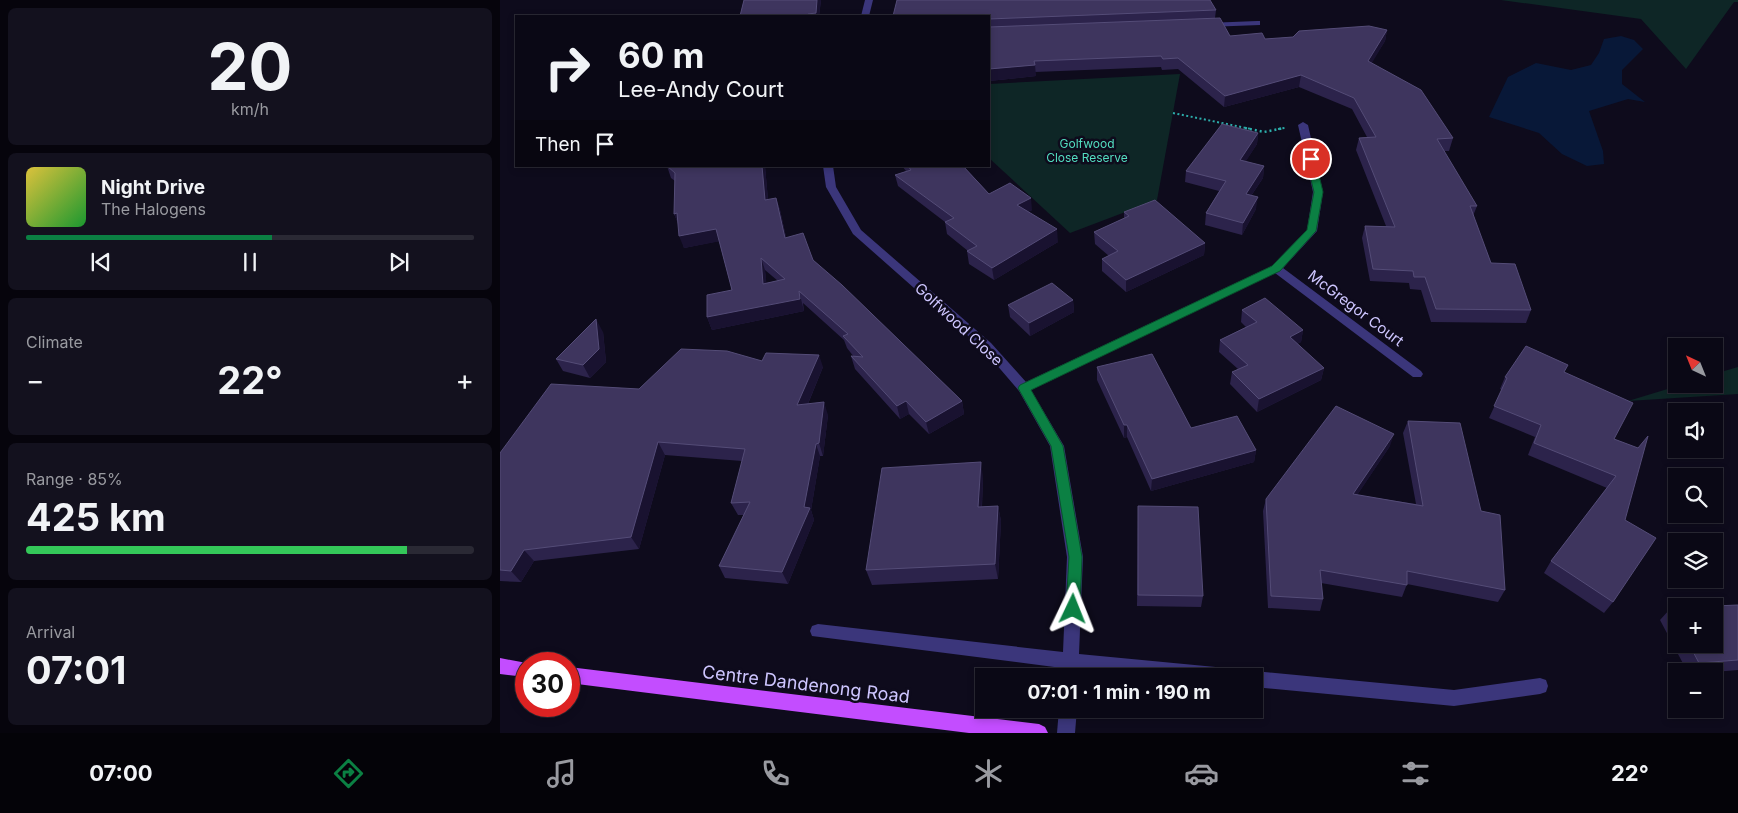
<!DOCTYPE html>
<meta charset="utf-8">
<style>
:root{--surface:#0a0815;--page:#13111e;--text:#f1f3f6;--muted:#999aa0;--line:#2a2934;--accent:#0b8043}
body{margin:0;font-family:Inter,sans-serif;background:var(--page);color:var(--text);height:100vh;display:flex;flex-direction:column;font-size:19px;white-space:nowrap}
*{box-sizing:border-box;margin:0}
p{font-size:16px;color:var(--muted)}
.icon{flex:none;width:28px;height:28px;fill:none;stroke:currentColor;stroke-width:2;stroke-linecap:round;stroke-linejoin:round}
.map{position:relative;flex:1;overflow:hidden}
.details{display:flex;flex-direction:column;gap:8px;padding:8px;background:#06040c;width:500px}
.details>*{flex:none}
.banner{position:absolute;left:15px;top:15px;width:475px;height:152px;border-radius:0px;box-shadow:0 2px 8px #0003,0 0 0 1px var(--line);background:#0a0815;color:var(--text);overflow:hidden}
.needle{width:32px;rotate:317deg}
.controls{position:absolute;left:1168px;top:338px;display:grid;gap:10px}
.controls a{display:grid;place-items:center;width:55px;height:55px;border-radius:0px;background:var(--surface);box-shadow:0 2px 8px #0003,0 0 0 1px var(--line);font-size:25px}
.speed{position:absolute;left:15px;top:652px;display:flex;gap:10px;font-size:25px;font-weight:700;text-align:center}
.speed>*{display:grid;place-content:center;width:65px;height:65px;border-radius:50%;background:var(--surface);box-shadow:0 2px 8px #0003,0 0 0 1px var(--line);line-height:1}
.speed .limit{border:8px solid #d22;background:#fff;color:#111}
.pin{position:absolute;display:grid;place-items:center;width:42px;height:42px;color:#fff;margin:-21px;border:2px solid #fff;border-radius:50%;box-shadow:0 1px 5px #0007}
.me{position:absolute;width:55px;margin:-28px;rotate:2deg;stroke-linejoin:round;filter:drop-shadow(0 0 4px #0008)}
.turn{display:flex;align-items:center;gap:18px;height:105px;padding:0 20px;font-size:22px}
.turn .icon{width:65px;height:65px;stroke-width:2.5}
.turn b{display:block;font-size:35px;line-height:42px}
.then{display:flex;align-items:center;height:48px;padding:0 20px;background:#0003;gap:10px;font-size:19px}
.big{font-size:38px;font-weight:700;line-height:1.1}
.details .tile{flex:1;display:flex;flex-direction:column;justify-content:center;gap:8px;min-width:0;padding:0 18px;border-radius:8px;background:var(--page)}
.details .dial{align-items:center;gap:0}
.dial b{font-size:65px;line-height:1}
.song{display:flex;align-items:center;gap:15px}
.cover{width:60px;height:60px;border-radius:8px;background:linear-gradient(135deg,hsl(50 70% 55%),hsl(130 70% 35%))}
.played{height:5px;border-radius:2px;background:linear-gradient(90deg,var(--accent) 55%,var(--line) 55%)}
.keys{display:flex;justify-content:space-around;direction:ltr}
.heat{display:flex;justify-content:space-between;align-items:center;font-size:28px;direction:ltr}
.charge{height:8px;border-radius:4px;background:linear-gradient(90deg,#34c759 85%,var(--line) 0)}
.trip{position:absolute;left:475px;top:668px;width:288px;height:50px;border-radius:0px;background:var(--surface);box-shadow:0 2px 8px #0003,0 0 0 1px var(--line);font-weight:700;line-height:50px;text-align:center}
.tab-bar{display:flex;height:80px;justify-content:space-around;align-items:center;background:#040308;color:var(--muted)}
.tab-bar .icon{width:35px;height:35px}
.tab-bar .on{color:var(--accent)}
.tab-bar b{font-size:22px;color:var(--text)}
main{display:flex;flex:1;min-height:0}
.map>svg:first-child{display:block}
.green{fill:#0e2626}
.water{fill:#081838}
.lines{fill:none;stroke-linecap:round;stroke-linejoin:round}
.path-far1{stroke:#2cadaa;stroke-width:2;stroke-dasharray:2 2.5;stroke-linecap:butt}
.path{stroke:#2cadaa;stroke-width:2.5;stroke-dasharray:2 3;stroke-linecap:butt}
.minor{fill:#3b367b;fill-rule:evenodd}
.major{fill:#c34dff;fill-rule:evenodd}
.wall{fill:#2c234b;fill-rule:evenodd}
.shaded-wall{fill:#191230}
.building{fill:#3e355e;stroke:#544c77;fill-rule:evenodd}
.route{fill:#0b8043;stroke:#07532c}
.labels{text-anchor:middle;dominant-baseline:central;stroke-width:5;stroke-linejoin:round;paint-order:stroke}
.far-park-label{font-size:12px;fill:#53dec0;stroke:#0e0b1c}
.street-label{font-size:15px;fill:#cec6ff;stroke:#0e0b1c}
.near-street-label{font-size:18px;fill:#cec6ff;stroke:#0e0b1c}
</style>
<main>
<section class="details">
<div class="tile dial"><b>20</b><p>km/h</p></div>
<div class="tile">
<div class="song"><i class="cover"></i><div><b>Night Drive</b><p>The Halogens</p></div></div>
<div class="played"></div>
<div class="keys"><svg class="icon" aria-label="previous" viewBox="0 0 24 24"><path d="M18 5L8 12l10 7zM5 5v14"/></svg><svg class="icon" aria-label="pause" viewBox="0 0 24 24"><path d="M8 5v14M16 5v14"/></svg><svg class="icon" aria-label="next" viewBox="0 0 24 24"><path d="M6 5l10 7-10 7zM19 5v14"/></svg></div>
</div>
<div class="tile"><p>Climate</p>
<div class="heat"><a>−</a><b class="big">22°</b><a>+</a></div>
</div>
<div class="tile"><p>Range · 85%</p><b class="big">425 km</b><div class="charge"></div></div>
<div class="tile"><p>Arrival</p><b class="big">07:01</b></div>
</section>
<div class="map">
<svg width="1238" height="733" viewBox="0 0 1238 733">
<rect width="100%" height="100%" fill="#0e0b1c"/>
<g class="green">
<polygon points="1001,0 1238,0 1238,2 1234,2 1186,69 1141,19"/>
<polygon points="680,74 657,200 570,233 489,158 489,84"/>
<polygon points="1238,367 1238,394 1128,401 1184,384 1214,384 1214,374"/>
</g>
<polygon class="water" points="1121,36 1134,40 1143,49 1122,70 1122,84 1145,102 1128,99 1089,111 1103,151 1104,164 1087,166 1062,154 1039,133 989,117 1008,77 1036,63 1071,70 1091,65 1099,53 1104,39"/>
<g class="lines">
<g class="path-far1">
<polyline points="673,113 751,129"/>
<polyline points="778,129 785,128"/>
</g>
<polyline class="path" points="745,128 764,132 784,128"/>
<g class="minor">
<polygon points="365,0 373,0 369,16 361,16"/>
<polygon points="757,21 760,21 760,25 707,27 703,25 707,23"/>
<polygon points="803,122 808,125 823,192 817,231 783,268 921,371 923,374 921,377 913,377 775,273 531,390 564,446 583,557 579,654 726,668 732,670 734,676 647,676 579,670 578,676 562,676 562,668 312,636 310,631 312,626 318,624 563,652 567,557 550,446 519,391 483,349 353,234 326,187 323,166 333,166 336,187 361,230 491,343 526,382 772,266 807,230 813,192 798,125"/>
<polygon points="754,671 954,690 1040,678 1046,680 1048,686 1046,692 1040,694 954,706 754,687 754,676 747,676 748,673"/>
<polygon points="559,709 577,709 575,733 557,733"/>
</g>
<g class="major">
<polygon points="0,658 32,664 26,664 26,677 0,674"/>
<polygon points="69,667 539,724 545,727 548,733 469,733 69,683"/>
</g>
</g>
<g class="wall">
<polygon points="244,0 321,0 319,16 240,16"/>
<polygon points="716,10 715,18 730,36 765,39 887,30 885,41 871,63 953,138 949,151 943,151 977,206 973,216 991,263 1031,310 1026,323 931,322 921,290 910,289 909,283 870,281 862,238 865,226 886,226 856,150 859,138 867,137 852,109 799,87 724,107 678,69 662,70 661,67 535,72 536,76 489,81 489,16"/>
<polygon points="758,133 757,144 745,162 764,166 763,178 751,196 756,209 742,235 705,225 706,213 719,191 685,182 686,171"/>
<path d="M167 166H265L268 200 276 198 280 210 286 237 313 260 462 401 464 414 429 434 409 414 400 419 355 369 351 356 354 357 347 348 344 340 303 303 304 311 212 330 207 317 232 290 219 241 184 248 178 223 174 214 175 181 171 178ZM265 270 278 281 266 283Z"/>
<polygon points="402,166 463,166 489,194 532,210 528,212 558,242 494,280 469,264 467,251 468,251 447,234 445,222 398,186 395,175 406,171"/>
<polygon points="624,212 705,243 704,255 626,292 602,271 602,259 609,256 595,244 594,232 624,219"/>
<polygon points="573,300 574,312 530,336 510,317 508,305"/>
<polygon points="742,310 803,330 801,342 797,344 824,368 821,380 757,412 730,384 732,372 738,369 719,352 720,340 746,327 741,322"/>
<polygon points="103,332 106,362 90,378 63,371 56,359"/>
<polygon points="262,361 323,367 308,404 328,415 323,456 320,456 311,510 314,520 288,584 225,578 219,566 244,515 238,515 231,503 242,461 165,455 139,549 34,561 21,582 0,581 0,453 139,389"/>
<polygon points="597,367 691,428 756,450 754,462 651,491 627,437 624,438 597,380"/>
<polygon points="1064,372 1114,439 1125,520 1113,602 1104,613 1044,573 1051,561 1107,488 1028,455 1035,437 989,418 1002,390 1000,389 1005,377"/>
<polygon points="908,421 981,511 1005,590 998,602 907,584 902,597 821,583 823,599 820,611 768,608 763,511 766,499 890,446 857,495 916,504 903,433"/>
<polygon points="483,477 482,507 498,506 501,521 498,579 372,585 366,570"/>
<polygon points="638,506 703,596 701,607 637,606"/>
<polygon points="1238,605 1238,670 1214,672 1214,671 1187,671 1160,620 1170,609 1176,608 1176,644 1214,644"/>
</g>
<g class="shaded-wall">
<polygon points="317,0 321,0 319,16 317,16 316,13"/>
<polygon points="887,30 885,41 866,73 868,61"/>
<polygon points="535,65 536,76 489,81 489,69"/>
<polygon points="801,75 799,87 724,107 725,96"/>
<polygon points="758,133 757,144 739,172 740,160"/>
<polygon points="262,166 265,166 269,212 265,200"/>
<polygon points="764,166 763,178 744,206 746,194"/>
<polygon points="758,197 756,209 742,235 743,223"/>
<polygon points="276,198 280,210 289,250 285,238"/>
<polygon points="531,198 532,210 518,217 517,205"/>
<polygon points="177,213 179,226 174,214"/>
<polygon points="216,229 221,241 184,248 179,236"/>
<polygon points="557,229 558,242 494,280 492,268"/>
<polygon points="705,243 704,255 626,292 626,280"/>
<polygon points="261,258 265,270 268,296 263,284"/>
<polygon points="299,291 304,311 212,330 207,317"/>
<polygon points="573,300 574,312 530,336 529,323"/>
<polygon points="96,319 103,332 106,362 90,378 83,365"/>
<polygon points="803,330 801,342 787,349 790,337"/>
<polygon points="319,355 323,367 302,418 297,405"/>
<polygon points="824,368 821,380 757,412 759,399"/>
<polygon points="406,401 409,414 400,419 397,406"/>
<polygon points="462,401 464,414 429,434 426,422"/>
<polygon points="324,402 328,415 323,456 319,443"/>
<polygon points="624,425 627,425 627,437 624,438"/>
<polygon points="894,434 890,446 850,506 853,494"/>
<polygon points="158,442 165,455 139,549 131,537"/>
<polygon points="316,444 320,456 311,510 314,520 288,584 282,572 304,507"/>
<polygon points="756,450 754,462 651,491 652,479"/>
<polygon points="481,462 483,477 481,522 478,507"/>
<polygon points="498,506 501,521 498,579 495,564"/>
<polygon points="24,550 34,561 21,582 11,571"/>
</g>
<g class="building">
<polygon points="244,0 317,0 316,13 308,14 307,16 240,16"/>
<polygon points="397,0 710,0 716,10 489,19 489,16 393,16"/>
<polygon points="720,18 730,36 762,33 765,39 793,37 799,31 869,26 887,30 868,61 921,90 953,138 937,139 977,206 970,206 991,263 1015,264 1031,310 936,309 925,277 914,277 913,271 873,269 865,226 895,227 859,138 876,137 854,98 801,75 725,96 678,58 663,59 661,56 534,61 535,65 489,69 489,27"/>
<polygon points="722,124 758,133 740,160 764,166 746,194 758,197 743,223 706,213 726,181 686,171"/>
<path d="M167 166H262L265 200 276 198 285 238 303 233 313 260 342 285 462 401 426 422 406 401 397 406 351 356 363 357 343 336 348 334 299 291 300 299 207 317V295L232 290 216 229 179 236 177 213 174 214 175 173ZM261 258 285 279 263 284Z"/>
<polygon points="408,166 463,166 489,194 510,183 531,198 517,205 557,229 492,268 467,251 477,246 445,222 454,218 395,175 411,170"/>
<polygon points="655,200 705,243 626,280 602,259 618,251 594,232 629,216 624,212"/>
<polygon points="552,283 573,300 529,323 508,305"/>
<polygon points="765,298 803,330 790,337 824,368 759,399 732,372 748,365 720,340 757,322 742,310"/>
<polygon points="96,319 99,349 83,365 56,359"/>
<polygon points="1026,346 1068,365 1064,372 1133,403 1114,439 1138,448 1148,436 1125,520 1156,538 1113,602 1051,561 1116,476 1034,443 1041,425 994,406 1007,378 1005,377"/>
<polygon points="181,349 227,351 262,361 266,353 319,355 297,405 324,402 319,443 316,444 304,507 310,508 282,572 219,566 250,502 231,503 245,449 158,442 131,537 24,550 11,571 0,570 0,453 51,384 139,389"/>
<polygon points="652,354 691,428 737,416 756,450 652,479 627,425 624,425 597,367"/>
<polygon points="836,406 894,434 853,494 923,506 908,421 960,423 981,511 1000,515 1005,590 907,571 907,585 820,570 823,599 771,596 766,499"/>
<polygon points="481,462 478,507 498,506 495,564 366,570 382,468"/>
<polygon points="638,506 698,507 703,596 638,595"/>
<polygon points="1238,605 1238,660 1199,663 1189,644 1214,644 1214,606"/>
<polygon points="1176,608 1176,621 1170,609"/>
</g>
<polygon class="route" points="811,156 815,159 823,192 816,231 780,271 531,390 563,446 582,557 580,609 578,614 573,616 568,614 566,609 569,557 551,446 518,388 520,385 772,266 807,230 814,192 806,159"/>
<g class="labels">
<g class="far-park-label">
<text x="587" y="143">Golfwood<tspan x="587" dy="14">Close Reserve</tspan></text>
</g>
<g class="street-label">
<text transform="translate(856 308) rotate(37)">McGregor Court</text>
<text transform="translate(459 324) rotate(43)">Golfwood Close</text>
</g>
<g class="near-street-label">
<text transform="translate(306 684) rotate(7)">Centre Dandenong Road</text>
</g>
</g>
</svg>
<div class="controls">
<a><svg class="needle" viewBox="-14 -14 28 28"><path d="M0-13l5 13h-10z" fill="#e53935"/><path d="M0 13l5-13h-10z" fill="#999aa0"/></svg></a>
<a><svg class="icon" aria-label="sound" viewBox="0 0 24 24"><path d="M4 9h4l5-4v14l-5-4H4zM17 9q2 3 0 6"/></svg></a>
<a><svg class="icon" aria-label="search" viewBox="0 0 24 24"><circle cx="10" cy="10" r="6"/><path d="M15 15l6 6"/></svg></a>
<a><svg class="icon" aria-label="layers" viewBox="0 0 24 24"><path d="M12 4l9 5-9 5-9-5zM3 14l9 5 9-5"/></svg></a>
<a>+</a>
<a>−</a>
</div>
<div class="speed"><div class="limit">30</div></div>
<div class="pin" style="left:811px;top:159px;background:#d93025"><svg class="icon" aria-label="arrive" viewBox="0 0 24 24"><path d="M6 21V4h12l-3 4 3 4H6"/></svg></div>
<svg class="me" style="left:573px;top:609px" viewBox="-20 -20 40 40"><path d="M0-17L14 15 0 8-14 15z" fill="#0b8043" stroke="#fff" stroke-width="4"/></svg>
<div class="trip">07:01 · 1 min · 190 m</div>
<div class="banner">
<div class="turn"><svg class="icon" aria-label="right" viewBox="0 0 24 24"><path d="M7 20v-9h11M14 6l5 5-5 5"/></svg><div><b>60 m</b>Lee-Andy Court</div></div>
<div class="then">Then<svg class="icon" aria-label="arrive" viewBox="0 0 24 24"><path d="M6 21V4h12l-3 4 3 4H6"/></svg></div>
</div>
</div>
</main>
<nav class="tab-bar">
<b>07:00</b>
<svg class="icon on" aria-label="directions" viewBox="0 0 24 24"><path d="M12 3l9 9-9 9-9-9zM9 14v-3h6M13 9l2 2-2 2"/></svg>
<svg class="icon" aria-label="music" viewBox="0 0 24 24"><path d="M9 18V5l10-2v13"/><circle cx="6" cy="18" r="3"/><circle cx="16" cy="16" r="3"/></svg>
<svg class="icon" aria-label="phone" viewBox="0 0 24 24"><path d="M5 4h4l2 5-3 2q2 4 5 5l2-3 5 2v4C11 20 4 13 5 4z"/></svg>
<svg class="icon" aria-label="climate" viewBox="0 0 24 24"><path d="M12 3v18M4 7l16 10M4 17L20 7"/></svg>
<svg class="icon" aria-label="car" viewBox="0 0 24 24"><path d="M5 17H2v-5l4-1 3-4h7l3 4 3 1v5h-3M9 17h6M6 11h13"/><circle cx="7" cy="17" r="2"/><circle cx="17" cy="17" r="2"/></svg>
<svg class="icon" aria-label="filters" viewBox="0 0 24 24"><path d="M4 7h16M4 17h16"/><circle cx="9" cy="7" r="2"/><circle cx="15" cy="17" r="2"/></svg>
<b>22°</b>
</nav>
